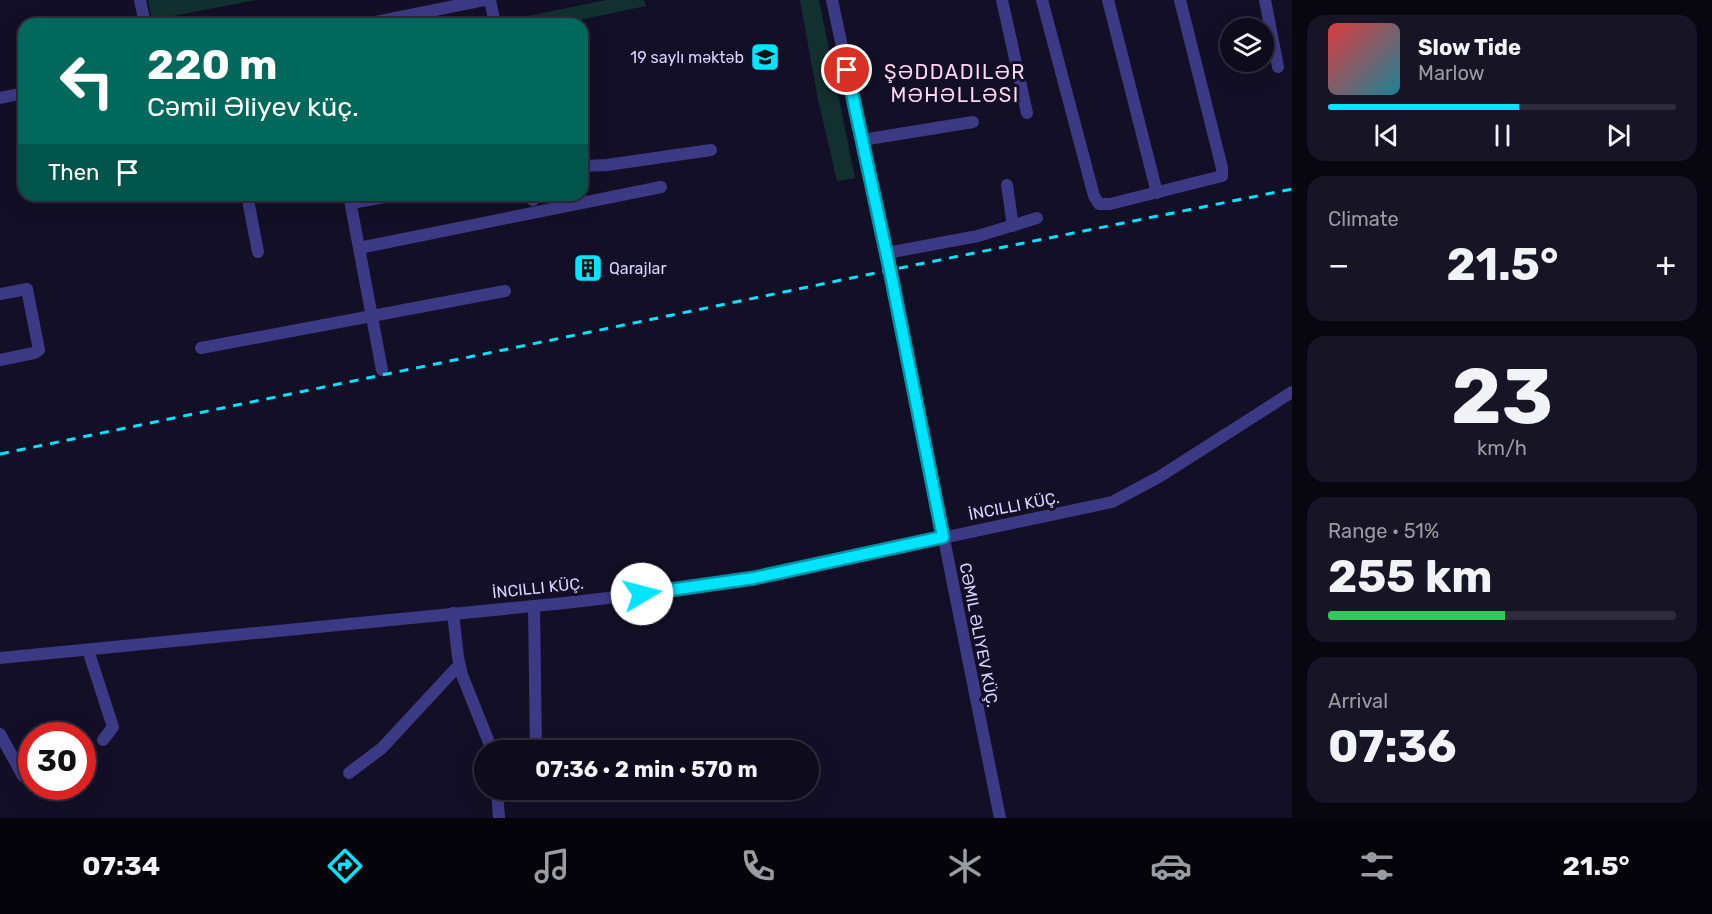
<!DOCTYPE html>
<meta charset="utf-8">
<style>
:root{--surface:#0e0b1c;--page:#171425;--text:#f1f3f6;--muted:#9b9ba3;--line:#2e2b3b;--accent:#00e5ff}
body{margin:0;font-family:Rubik,sans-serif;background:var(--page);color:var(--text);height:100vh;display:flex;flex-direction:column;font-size:22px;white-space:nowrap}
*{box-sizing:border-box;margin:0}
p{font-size:20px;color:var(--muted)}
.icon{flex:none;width:33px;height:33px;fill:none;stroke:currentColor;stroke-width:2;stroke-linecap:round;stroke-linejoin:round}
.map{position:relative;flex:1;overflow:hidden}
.side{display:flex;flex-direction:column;gap:15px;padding:15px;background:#08060f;width:420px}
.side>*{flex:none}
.guide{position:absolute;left:18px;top:18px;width:570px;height:183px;border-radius:18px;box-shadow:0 6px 24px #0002,0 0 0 2px var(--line);background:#00695c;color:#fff;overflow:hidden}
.buttons{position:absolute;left:1220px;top:18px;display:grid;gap:12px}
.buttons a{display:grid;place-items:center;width:54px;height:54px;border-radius:50%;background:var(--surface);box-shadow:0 6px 24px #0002,0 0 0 2px var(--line);font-size:30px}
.speed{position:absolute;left:18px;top:722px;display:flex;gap:12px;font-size:30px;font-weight:700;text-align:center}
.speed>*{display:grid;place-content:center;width:78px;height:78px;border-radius:50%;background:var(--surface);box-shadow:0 6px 24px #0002,0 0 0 2px var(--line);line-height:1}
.speed .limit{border:9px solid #d22;background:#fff;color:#111}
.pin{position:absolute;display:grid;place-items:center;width:51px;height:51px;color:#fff;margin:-26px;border:3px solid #fff;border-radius:50%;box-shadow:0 2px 6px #0007}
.me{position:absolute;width:66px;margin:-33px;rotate:82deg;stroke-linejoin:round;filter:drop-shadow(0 0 4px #0008)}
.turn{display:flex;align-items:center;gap:21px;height:126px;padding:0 30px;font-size:27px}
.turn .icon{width:78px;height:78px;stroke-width:2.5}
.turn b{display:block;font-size:42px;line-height:51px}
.then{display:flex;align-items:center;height:57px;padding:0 30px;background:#0003;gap:12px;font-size:22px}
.big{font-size:45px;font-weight:700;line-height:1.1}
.side .widget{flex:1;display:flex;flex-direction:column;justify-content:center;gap:9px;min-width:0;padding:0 21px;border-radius:18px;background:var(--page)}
.side .dial{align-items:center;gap:0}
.dial b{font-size:78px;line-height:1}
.song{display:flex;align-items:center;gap:18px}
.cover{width:72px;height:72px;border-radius:9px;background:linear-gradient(135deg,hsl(0 70% 55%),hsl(190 70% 35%))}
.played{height:6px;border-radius:3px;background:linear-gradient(90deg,var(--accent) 55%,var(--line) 55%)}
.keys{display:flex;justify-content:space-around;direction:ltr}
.heat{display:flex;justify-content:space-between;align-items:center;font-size:33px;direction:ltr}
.charge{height:9px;border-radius:4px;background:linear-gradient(90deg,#34c759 51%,var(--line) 0)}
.trip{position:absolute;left:474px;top:740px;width:345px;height:60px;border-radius:30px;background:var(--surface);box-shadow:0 6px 24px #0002,0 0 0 2px var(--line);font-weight:700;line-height:60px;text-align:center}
.tabs{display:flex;height:96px;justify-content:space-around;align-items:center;background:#06040b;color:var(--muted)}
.tabs .icon{width:42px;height:42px}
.tabs .on{color:var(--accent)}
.tabs b{font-size:27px;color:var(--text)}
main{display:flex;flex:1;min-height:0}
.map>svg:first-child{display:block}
.green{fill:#12302f}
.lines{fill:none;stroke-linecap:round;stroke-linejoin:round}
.minor{stroke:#3d3a85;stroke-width:12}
.rail{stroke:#00e5ff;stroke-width:3;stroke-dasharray:9 8;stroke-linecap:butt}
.route-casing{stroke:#0095a6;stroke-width:15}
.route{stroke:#00e5ff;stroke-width:10}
.labels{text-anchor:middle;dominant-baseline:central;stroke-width:6;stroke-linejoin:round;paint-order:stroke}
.poi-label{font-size:16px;fill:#d9d4ff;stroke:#130f26;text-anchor:end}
.street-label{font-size:16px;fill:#d9d4ff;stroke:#130f26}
.quarter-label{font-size:20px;letter-spacing:1.5px;fill:#ffd6f0;stroke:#130f26}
</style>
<main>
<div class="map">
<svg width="1292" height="818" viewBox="0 0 1292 818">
<rect width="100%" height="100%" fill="#130f26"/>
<g class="green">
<polygon points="148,0 256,0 152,20"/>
<polygon points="606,0 644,0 646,6 560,24 504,24 503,21"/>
<polygon points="800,0 819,0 855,178 837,181 818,100"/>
</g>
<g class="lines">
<g class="minor">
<polyline points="140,0 145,24"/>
<polyline points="490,0 495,24"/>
<polyline points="832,0 890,270 1000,818"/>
<polyline points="1002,0 1027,113"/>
<polyline points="1042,0 1094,196 1099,204 1110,204 1222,176 1222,168 1180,0"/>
<polyline points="1108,0 1157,193"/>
<polyline points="1265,0 1278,67"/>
<polyline points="366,24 484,0"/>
<polyline points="0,98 24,93"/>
<polyline points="862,140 973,122"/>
<polyline points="582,166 607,165 711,150"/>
<polyline points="1007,185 1013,226"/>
<polyline points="247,195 258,252"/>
<polyline points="349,195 382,370"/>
<polyline points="532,195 533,200"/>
<polyline points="351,203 396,195"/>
<polyline points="359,248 661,187"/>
<polyline points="887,253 978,236 1037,218"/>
<polyline points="0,294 27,289 39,350 34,353 0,360"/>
<polyline points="201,348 505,291"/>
<polyline points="534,606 536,750"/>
<polyline points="453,613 458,657 462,675 492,750"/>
<polyline points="88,650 113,727 103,740"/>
<polyline points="0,658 565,603 642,594 754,578 1112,502 1159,477 1292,392"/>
<polyline points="0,734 23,776"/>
<polyline points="349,773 382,748 459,665"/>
<polyline points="497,789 499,818"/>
</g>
<polyline class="rail" points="0,454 890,270 1292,189"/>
</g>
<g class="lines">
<g class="route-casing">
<polyline id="route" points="642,594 754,578 943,537 890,270 847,70"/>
</g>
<use href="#route" class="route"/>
</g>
<defs>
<g id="school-square" transform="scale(1.5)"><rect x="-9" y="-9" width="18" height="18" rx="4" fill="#00e5ff" stroke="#130f26"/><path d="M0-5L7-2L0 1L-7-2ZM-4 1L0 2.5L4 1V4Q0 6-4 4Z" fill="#111"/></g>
<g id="building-square" transform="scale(1.5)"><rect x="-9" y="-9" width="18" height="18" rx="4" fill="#00e5ff" stroke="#130f26"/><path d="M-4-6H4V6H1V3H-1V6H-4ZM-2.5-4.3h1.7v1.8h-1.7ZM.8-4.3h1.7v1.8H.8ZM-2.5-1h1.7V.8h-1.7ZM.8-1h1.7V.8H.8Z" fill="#111"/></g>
</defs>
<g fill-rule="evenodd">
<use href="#school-square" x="765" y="57"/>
<use href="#building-square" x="588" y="268"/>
</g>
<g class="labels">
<g class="poi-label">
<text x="744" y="57">19 saylı məktəb</text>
<text x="609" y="268" text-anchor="start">Qarajlar</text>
</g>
<g class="street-label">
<text transform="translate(1014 506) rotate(-11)">İNCILLI KÜÇ.</text>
<text transform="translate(538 588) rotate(-6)">İNCILLI KÜÇ.</text>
<text transform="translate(979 635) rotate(79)">CƏMIL ƏLIYEV KÜÇ.</text>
</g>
<g class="quarter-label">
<text x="955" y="72">ŞƏDDADILƏR<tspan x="955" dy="23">MƏHƏLLƏSI</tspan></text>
</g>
</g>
</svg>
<div class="buttons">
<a><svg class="icon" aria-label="layers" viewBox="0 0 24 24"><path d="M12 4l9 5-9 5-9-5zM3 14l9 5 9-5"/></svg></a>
</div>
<div class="speed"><div class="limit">30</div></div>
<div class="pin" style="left:847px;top:70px;background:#d93025"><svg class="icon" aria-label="arrive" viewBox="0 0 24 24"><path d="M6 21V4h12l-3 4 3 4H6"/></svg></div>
<svg class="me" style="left:642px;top:594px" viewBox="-20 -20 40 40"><circle r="19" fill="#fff"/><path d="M0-13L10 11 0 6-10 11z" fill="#00e5ff"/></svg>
<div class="trip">07:36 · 2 min · 570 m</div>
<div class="guide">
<div class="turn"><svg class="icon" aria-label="left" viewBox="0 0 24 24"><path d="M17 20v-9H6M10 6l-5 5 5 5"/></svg><div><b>220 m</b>Cəmil Əliyev küç.</div></div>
<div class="then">Then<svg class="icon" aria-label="arrive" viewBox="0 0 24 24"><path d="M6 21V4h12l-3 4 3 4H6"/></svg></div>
</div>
</div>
<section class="side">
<div class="widget">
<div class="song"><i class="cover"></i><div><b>Slow Tide</b><p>Marlow</p></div></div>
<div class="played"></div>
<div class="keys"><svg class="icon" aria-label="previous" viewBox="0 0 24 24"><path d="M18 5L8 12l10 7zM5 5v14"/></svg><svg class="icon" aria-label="pause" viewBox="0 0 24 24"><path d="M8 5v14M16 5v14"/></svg><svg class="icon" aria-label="next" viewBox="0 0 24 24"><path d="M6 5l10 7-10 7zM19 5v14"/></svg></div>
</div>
<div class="widget"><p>Climate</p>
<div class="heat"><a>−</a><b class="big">21.5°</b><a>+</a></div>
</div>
<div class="widget dial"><b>23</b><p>km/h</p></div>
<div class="widget"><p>Range · 51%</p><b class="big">255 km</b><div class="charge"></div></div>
<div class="widget"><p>Arrival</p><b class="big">07:36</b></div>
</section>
</main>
<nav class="tabs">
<b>07:34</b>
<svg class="icon on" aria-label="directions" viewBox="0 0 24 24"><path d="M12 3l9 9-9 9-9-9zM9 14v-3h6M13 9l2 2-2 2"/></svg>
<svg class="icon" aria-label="music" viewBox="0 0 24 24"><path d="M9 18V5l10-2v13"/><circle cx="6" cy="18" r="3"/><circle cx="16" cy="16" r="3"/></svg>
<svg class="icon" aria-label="phone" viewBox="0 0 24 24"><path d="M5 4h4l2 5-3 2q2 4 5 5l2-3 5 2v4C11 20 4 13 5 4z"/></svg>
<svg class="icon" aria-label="climate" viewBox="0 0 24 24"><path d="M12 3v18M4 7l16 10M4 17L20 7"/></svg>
<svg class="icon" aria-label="car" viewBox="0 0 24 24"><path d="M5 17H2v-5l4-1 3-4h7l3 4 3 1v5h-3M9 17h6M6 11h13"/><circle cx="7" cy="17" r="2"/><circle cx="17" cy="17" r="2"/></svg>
<svg class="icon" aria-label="filters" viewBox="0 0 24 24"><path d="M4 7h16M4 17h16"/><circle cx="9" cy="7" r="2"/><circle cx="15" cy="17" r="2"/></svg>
<b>21.5°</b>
</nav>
